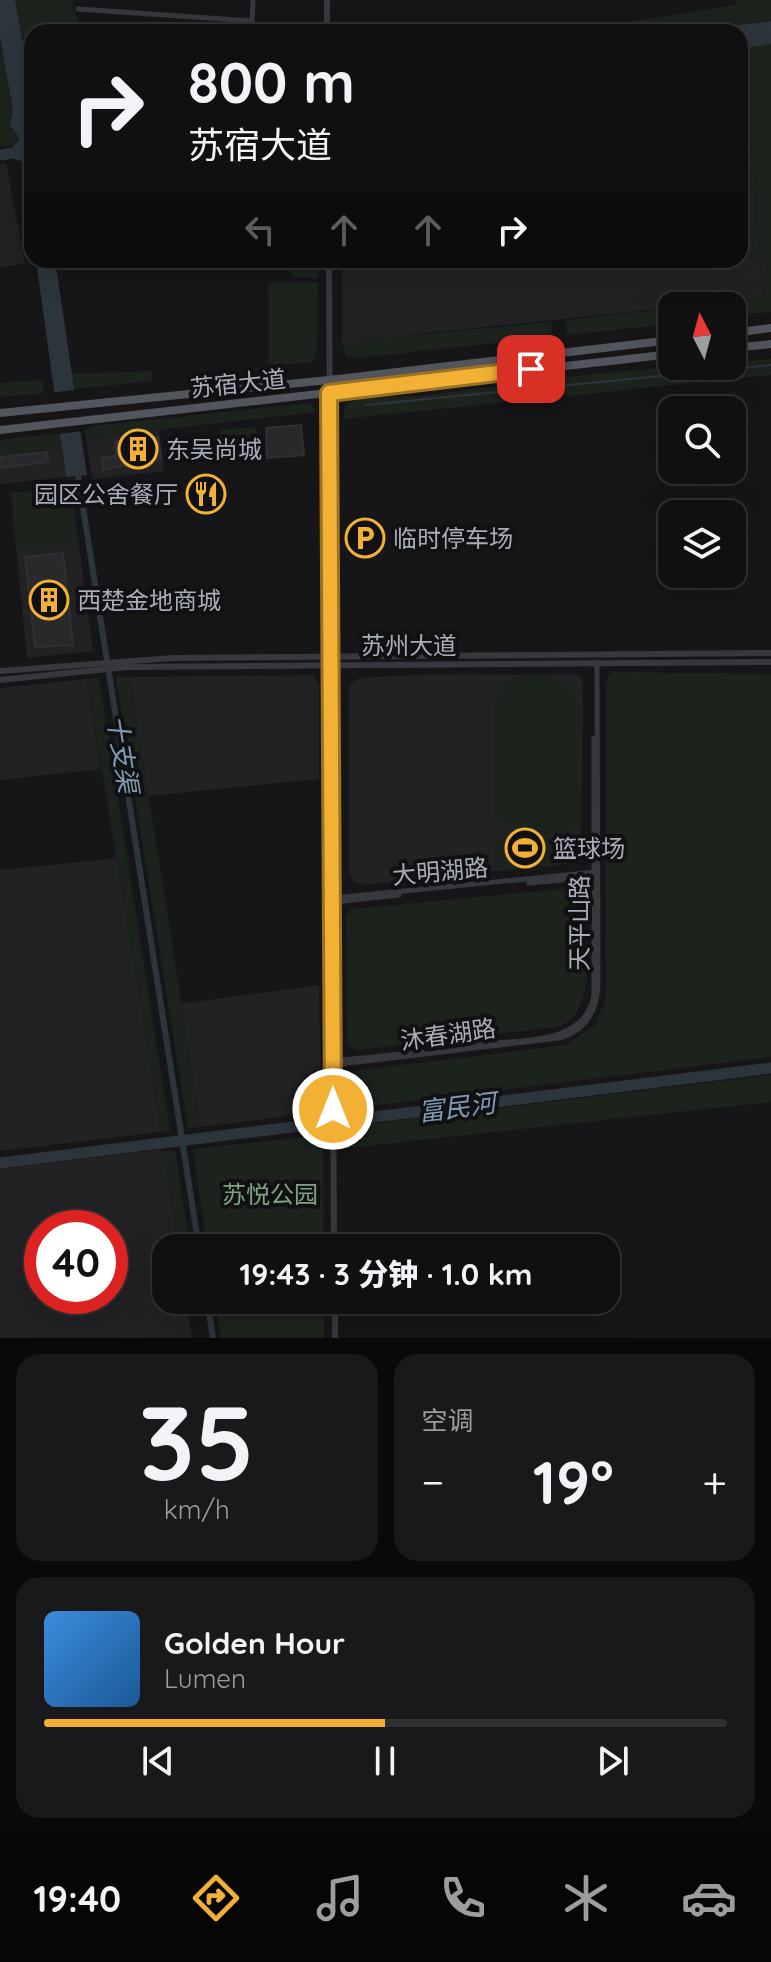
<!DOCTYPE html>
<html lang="zh">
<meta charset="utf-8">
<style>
:root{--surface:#101012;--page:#19191b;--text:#f1f3f6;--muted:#9c9d9f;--line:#303032;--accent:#f2b134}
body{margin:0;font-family:Quicksand,"Noto Sans SC",sans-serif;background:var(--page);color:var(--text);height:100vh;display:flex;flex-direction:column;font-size:30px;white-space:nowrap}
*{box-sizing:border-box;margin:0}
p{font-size:26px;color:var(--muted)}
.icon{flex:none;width:44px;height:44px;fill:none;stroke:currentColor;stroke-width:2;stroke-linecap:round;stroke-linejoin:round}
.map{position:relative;height:1338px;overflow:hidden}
.side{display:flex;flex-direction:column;gap:16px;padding:16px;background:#09090a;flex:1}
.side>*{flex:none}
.hud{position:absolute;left:24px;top:24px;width:724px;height:244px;border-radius:24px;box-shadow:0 8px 32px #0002,0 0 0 2px var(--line);background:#101012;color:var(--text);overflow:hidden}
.needle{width:52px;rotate:354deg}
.buttons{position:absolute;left:658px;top:292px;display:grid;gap:16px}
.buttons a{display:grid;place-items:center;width:88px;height:88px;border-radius:16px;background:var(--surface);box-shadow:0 8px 32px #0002,0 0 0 2px var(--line);font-size:40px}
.speed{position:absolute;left:24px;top:1210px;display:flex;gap:16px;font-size:40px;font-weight:700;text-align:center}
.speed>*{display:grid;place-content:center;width:104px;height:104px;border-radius:50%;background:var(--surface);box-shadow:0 8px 32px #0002,0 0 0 2px var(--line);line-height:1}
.speed .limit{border:12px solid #d22;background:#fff;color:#111}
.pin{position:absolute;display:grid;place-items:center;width:68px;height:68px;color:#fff;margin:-34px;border-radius:16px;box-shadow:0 4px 12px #0006}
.me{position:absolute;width:88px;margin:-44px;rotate:0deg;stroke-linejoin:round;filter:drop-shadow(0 0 6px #0008)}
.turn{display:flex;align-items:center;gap:28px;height:168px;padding:0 32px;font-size:36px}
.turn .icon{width:104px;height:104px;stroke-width:2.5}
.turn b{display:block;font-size:56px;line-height:68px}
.lanes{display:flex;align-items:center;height:76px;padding:0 32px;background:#0003;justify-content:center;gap:40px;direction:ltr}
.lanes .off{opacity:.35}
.big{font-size:60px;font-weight:800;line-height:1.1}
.side .widget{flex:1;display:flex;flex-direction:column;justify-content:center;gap:12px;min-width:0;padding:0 28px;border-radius:24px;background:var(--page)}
.side .dial{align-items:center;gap:0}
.dial b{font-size:104px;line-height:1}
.song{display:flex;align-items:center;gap:24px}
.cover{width:96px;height:96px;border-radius:12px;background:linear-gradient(135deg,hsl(210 70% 55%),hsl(210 70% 35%))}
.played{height:8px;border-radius:4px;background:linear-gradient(90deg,var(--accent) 50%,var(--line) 50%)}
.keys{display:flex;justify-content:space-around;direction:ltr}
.heat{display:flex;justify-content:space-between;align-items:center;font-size:44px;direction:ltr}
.side .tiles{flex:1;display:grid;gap:16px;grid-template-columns:1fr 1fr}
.widget:last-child{grid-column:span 2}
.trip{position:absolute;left:152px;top:1234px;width:468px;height:80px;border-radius:24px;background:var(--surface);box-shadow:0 8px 32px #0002,0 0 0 2px var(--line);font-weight:800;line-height:80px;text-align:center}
.tab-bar{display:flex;height:128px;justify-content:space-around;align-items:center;background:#060607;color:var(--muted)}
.tab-bar .icon{width:56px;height:56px}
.tab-bar .active{color:var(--accent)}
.tab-bar b{font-size:36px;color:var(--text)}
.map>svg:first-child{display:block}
.built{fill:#222225;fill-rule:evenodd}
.green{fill:#1c231d}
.water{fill:#2c353c}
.pier{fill:#161618}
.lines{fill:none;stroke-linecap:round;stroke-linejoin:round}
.stream{stroke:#2c353c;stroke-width:2}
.canal{stroke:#2c353c;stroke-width:6}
.river{stroke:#2c353c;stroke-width:11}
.building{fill:#29292c;stroke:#303034;stroke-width:2}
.minor{stroke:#37383d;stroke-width:5}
.tertiary{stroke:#37383d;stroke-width:6}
.primary{stroke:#53555c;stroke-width:8}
.route-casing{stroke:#9d7322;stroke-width:20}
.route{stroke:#f2b134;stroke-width:14}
.labels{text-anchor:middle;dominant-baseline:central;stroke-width:8;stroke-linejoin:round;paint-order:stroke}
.street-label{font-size:24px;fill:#a8adb8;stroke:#111113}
.poi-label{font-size:24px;fill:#a8adb8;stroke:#111113;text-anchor:start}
.park-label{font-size:24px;fill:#7fa381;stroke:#111113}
.water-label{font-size:26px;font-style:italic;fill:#7f9bb3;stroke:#111113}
</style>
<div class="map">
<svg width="771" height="1338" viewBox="0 0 771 1338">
<rect width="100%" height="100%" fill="#161618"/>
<g class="built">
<polygon points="743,57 763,298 342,342 342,260 740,260 740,58"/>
<polygon points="6,163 25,264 0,267 0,164"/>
<polygon points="159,430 164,471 92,479 86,438"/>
<polygon points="62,448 66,477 0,484 0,455"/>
<polygon points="71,488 93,651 27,658 11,493"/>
<polygon points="313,675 319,685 319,779 147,796 130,677"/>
<polygon points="413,675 574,674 580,677 583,684 581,862 363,885 354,882 349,872 349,686 359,678"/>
<polygon points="87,679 101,769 0,780 0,688"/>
<polygon points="118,858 161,1132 0,1151 0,870"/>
<polygon points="319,985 321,1112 201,1127 180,1004"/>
<path d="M158 1150 163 1151 165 1159 178 1248H166V1300H186L192 1338H0V1169ZM42 1228H110V1296H42Z"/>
</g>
<g class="green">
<polygon points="15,0 71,0 82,32 32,32 32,98"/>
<polygon points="736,0 771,0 771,21 694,32 566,32 736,5"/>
<polygon points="0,37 13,110 10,125 20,140 13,146 0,147"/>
<polygon points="771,44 771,312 732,316 732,306 693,306 763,298 742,49"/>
<polygon points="269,260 318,260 318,278 293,277 290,270 276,268"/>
<polygon points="268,282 318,282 317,348 312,362 269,366"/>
<polygon points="672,308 672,324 567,335 566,320"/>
<polygon points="553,322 551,337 357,358 346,357 342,342"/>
<path d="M771 359V375L343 419 346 404C367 393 396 398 419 396 524 383 628 366 732 366V362Z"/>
<polygon points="152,371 152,381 75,389 72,374"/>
<polygon points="43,380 44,393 0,397 0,383"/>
<polygon points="311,403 316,412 86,438 84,431 92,426"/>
<polygon points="256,427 259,458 223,462 220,430"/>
<polygon points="60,433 62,448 0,455 0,440"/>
<polygon points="71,488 78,544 16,550 11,493"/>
<polygon points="616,672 771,674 771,1057 346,1109 345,1081 353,1071 566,1045 595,1025 606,998 606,684 610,674"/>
<path d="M548 674 567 684 581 709V829C556 829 520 848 505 818H495V700L500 699V683L522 675Z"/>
<polygon points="116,677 130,677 201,1127 188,1128"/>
<polygon points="99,678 170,1131 161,1132 87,679"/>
<polygon points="582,837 582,859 558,859 557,866 494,867 493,838"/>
<path d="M574 888 583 892 585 906C585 940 599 1019 555 1027L357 1050 347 1045 346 917 351 909Z"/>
<polygon points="771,1075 771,1102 346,1148 347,1131 351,1126"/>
<polygon points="323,1135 324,1248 207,1248 193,1149"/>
<polygon points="175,1150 190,1248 178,1248 163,1151"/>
<polygon points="215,1300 324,1300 324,1338 221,1338"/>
</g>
<g class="water">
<polygon points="0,0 15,0 32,98 32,146 27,145 22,149 28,152 32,149 32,235 24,161 15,160 13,146 20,139 10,125 13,110 0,37"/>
<polygon points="771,21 771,44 740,49 740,32 689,32"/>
<polygon points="36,260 55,260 87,475 66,477"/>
</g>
<polygon class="pier" points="79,389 85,431 56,434 51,393"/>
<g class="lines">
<polyline class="stream" points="365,405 771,365"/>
<g class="canal">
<polyline points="77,469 199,1248"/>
<polyline points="207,1300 213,1338"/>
</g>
<g class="river">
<polyline points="0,155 14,153 32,139"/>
<polyline points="0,1163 771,1068"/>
</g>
</g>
<g class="building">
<polygon points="301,425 304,455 267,458 266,428"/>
<polygon points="158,437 161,458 103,470 102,458 117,456 115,442"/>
<polygon points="47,452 48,462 0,468 0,457"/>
<polygon points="63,553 73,645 35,647 25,557"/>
</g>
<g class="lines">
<g class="minor">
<polyline points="78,9 252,21 253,0"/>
<polyline points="251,32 252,21"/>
<polyline points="529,883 595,877"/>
<polyline points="333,898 596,872"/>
<polyline points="333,902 399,895"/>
<path d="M467 1046C509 1038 585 1050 594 995V738"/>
<polyline points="333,1061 422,1052"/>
<path d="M333 1065 559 1038C585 1031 596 1013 598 987L597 662"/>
</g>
<g class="tertiary">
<polyline points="327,0 327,32"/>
<polyline points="329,260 334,1248"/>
<polyline points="0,671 173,658 771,653"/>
<polyline points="0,680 127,667 771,662"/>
<polyline points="335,1300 335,1338"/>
</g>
<g class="primary">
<polyline points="732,333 771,328"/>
<polyline points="732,348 771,344"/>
<polyline points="0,413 329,380 672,340"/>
<polyline points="0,430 672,354"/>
</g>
</g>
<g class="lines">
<g class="route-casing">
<polyline id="route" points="333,1109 329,393 531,369"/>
</g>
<use href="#route" class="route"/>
</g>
<defs>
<g id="building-ring" transform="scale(2)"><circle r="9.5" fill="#111113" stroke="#f2b134" stroke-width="1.5"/><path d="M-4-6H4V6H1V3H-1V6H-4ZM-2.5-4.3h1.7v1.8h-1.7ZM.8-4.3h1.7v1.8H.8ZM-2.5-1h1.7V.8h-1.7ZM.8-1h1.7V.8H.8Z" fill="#f2b134"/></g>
<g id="restaurant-ring" transform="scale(2)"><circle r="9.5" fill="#111113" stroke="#f2b134" stroke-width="1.5"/><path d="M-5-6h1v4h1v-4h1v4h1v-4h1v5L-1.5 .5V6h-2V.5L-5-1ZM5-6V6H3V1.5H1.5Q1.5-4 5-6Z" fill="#f2b134"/></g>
<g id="parking-ring" transform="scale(2)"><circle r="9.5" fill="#111113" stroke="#f2b134" stroke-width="1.5"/><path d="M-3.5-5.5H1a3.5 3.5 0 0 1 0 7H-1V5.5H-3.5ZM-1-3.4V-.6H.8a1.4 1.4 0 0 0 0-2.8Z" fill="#f2b134"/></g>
<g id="stadium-ring" transform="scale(2)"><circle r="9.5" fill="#111113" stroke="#f2b134" stroke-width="1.5"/><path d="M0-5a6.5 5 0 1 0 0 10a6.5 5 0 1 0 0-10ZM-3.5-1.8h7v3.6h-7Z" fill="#f2b134"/></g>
</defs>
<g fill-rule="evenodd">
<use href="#building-ring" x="138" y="449"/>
<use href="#restaurant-ring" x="206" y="494"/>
<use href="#parking-ring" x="365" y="538"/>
<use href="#building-ring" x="49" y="600"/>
<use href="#stadium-ring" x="525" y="848"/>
</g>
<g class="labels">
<g class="street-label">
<text transform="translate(238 383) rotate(-6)">苏宿大道</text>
<text x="409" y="645">苏州大道</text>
<text transform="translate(440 871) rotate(-5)">大明湖路</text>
<text transform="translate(579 923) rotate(-90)">天平山路</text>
<text transform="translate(448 1034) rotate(-8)">沐春湖路</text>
</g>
<g class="poi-label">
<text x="166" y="449">东吴尚城</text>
<text x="178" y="494" text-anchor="end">园区公舍餐厅</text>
<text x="393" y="538">临时停车场</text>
<text x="77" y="600">西楚金地商城</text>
<text x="553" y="848">篮球场</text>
</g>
<g class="park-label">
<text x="270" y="1194">苏悦公园</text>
</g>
<g class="water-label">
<text transform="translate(123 754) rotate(81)">十支渠</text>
<text transform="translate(457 1107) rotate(-7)">富民河</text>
</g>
</g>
</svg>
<div class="buttons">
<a><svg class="needle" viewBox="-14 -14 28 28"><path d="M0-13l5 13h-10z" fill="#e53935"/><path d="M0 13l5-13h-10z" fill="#9c9d9f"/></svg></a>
<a><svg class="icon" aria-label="search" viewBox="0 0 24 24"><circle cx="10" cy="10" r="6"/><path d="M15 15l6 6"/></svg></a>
<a><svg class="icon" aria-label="layers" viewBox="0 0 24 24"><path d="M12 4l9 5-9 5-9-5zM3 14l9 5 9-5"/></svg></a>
</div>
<div class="speed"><div class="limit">40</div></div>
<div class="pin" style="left:531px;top:369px;background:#d93025"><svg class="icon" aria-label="arrive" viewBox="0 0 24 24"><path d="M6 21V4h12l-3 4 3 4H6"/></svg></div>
<svg class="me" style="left:333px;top:1109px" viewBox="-20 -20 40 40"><circle r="17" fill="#f2b134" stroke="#fff" stroke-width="3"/><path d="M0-11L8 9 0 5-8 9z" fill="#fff"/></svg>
<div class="trip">19:43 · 3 分钟 · 1.0 km</div>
<div class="hud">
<div class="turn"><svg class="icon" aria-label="right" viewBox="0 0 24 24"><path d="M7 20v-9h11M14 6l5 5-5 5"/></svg><div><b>800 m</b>苏宿大道</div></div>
<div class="lanes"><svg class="icon off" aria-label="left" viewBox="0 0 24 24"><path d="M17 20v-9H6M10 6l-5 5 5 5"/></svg><svg class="icon off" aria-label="ahead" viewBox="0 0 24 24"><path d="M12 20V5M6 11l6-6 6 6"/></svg><svg class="icon off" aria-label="ahead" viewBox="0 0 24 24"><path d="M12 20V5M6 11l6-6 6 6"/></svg><svg class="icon" aria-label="right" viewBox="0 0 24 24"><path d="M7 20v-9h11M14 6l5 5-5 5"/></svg></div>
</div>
</div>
<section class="side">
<div class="tiles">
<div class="widget dial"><b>35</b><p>km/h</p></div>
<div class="widget"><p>空调</p>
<div class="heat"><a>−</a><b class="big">19°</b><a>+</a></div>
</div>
<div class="widget">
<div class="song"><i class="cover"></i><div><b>Golden Hour</b><p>Lumen</p></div></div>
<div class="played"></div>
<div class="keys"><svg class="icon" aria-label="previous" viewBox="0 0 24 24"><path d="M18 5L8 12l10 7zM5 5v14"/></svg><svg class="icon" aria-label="pause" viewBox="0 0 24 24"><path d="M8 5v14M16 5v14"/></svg><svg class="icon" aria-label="next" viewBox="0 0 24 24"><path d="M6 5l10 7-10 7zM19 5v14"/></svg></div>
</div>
</div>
</section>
<nav class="tab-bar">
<b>19:40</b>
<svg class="icon active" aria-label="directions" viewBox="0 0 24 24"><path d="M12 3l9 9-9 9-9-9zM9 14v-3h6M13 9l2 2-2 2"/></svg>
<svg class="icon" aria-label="music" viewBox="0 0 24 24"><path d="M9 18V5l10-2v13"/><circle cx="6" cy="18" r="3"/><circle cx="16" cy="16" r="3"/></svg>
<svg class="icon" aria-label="phone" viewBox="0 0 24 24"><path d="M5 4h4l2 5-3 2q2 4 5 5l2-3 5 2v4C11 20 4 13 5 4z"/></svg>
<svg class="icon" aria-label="climate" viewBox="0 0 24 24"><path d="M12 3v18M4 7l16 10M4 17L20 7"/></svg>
<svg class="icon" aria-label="car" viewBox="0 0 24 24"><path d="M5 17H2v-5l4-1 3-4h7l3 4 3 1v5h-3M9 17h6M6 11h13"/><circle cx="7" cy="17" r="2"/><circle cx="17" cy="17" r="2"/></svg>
</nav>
